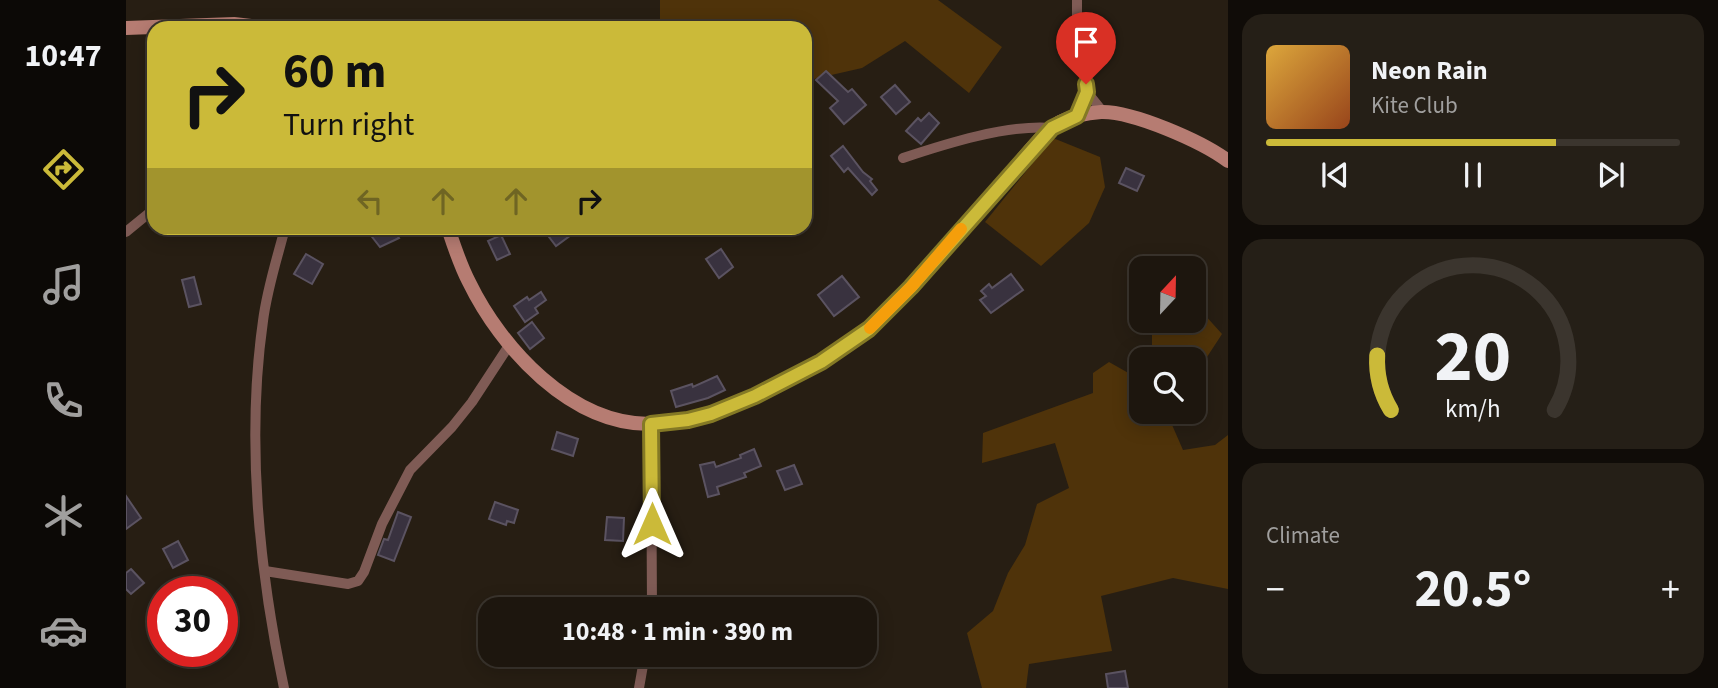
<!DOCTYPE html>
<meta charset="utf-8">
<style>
:root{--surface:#1d160e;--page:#251f17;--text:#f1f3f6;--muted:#a09f9e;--line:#3b352e;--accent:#cbba39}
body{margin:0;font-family:"Source Sans 3",sans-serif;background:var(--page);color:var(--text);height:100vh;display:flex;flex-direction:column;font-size:26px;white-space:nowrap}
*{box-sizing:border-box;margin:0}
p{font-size:23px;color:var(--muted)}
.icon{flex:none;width:38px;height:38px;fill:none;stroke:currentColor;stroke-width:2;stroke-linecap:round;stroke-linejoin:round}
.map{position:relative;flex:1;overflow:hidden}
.drawer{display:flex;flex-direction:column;gap:14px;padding:14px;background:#100c08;width:490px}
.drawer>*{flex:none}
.banner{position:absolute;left:21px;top:21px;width:665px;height:214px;border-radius:21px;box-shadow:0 4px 18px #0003,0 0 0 2px var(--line);background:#cbba39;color:#111;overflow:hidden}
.needle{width:46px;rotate:22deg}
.fabs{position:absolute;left:1003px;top:256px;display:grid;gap:14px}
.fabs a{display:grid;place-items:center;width:77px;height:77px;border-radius:14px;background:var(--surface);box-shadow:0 4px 18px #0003,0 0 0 2px var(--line);font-size:35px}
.speed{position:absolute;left:21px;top:576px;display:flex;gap:14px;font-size:35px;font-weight:700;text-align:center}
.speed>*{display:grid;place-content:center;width:91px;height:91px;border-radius:50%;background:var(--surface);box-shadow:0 4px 18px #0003,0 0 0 2px var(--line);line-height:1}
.speed .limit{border:10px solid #d22;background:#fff;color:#111}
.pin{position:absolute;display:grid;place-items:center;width:60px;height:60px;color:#fff;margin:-72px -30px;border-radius:50% 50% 50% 0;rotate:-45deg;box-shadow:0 0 7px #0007}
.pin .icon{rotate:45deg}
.me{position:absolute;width:77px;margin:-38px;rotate:0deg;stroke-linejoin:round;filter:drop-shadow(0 0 5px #0008)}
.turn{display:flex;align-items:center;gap:24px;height:147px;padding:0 21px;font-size:32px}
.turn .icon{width:91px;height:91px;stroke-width:2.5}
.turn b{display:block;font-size:49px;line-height:60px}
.lanes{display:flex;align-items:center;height:66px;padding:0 21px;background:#0003;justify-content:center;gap:35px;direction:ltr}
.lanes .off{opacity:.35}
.big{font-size:52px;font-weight:700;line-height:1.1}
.drawer .widget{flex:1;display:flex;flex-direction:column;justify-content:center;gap:10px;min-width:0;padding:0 24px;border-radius:21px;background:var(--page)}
.drawer .dial{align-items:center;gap:0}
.dial svg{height:182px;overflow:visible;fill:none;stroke:var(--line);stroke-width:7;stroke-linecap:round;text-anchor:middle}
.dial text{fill:var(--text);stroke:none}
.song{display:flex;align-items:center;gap:21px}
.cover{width:84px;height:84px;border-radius:10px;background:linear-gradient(135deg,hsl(40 70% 55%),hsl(20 70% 35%))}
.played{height:7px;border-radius:4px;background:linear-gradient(90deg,var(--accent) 70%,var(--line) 70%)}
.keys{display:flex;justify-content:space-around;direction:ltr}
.heat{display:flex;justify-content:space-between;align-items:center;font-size:38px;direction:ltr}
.trip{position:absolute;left:352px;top:597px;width:399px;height:70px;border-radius:21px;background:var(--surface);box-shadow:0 4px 18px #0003,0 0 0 2px var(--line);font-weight:700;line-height:70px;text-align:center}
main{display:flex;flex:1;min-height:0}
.tabs{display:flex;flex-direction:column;width:126px;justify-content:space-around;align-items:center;background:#0c0906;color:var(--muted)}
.tabs .icon{width:49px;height:49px}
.tabs .selected{color:var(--accent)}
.tabs b{font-size:32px;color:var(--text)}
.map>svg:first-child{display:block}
.green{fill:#4f330a}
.building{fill:#39323f;stroke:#5b5361;stroke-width:2}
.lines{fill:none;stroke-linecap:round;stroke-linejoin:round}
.street{stroke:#7f5b55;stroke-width:10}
.secondary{stroke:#b67c72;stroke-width:14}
.route-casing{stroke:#847925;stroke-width:18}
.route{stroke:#cbba39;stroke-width:12}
.slow{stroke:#f59e0b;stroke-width:12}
</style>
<main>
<nav class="tabs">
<b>10:47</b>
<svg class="icon selected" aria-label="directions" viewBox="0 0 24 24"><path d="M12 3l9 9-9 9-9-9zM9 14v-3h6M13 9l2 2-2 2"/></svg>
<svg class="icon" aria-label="music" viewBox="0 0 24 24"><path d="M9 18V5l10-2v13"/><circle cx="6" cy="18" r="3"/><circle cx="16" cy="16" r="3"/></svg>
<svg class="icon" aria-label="phone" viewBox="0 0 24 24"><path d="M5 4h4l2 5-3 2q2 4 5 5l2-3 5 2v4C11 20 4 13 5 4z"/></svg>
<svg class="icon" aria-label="climate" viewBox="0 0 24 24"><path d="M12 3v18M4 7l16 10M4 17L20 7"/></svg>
<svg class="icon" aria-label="car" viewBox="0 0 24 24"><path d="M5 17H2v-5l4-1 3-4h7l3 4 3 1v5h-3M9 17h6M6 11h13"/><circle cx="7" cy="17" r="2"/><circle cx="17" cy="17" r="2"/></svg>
</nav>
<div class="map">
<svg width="1102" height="688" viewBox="0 0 1102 688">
<rect width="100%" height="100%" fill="#271e13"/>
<g class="green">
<polygon points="534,0 812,0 876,47 843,93 779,41 736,68 679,81 679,28 534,28"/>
<polygon points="927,138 974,157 979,187 963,223 915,266 859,222"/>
<polygon points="1068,303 1096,334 1068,377 1068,359 1026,359 1026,320 1068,320"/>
<polygon points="983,362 1006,375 1015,372 1015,411 1040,411 1057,450 1089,445 1102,435 1102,589 1047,578 975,596 986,651 903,664 900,688 856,688 841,633 867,611 882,573 899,545 911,504 943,488 929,443 856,463 857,433 967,393 967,373"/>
</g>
<g class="building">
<polygon points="700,71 722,92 726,89 740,105 718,124 704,108 712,101 690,80"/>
<polygon points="769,85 784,102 770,114 755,97"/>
<polygon points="803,113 813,123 795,144 780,131 792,118 795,121"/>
<polygon points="717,146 737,172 746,179 744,181 751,190 746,195 722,168 718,172 705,156"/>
<polygon points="1000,168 1018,176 1011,191 993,183"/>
<polygon points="250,228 278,228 270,234 273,238 254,247 243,233"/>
<polygon points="428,228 439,228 445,235 430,246 420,233"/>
<polygon points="375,235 384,254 371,260 362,241"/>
<polygon points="595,249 607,267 593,278 580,259"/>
<polygon points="180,254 197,264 186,284 168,274"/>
<polygon points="885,274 897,290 865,313 854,300 860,296 855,291 863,284 866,288"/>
<polygon points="716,276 733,297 708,316 692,295"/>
<polygon points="68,277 75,304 63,307 56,280"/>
<polygon points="415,292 420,300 409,308 412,313 399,322 388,306 401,297 403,300"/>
<polygon points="406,322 418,338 404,349 392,333"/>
<polygon points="591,376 599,390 582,398 550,407 545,391 566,384 567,387"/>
<polygon points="431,432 452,439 447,456 426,449"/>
<polygon points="628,449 635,466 618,473 620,477 591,487 593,494 582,497 574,465 588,462 590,467 615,458 614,455"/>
<polygon points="668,465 676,484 659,490 651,471"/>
<polygon points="0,496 15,518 0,529"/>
<polygon points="369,502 392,510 388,523 381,521 380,525 363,519"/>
<polygon points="272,512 285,517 268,561 252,555 258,539 262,540"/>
<polygon points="481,517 498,518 497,541 479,540"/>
<polygon points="52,541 62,560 47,568 37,549"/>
<polygon points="5,569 18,583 5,594 0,589 0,573"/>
<polygon points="999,671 1002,688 982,688 980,674"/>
</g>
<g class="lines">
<g class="street">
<polyline points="951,0 951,31 960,84 961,92 977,112"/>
<polyline points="951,116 961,92"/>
<path d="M777 158C819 144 882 124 926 128"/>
<polyline points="0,232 28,209"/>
<polyline points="525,424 526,609"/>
<polyline points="139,571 222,584 232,581 238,572 256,524 284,470 326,427 346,402 384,344"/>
<path d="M158 688C133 571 120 440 137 321 141 289 151 259 159 228"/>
<polyline points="513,688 519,654"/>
</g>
<g class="secondary">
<polyline points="0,28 108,24 143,28"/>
<path d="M322 228C328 246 334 265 343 282 375 348 445 425 525 424 564 424 601 408 636 392 680 373 726 347 760 313 804 271 842 221 883 175 897 159 916 133 934 122 946 116 962 113 975 112 1007 111 1077 142 1102 161"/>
</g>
</g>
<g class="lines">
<g class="route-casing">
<polyline id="route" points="526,524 525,424 562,420 585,414 629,396 695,362 743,329 785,287 926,128 951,116 961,92 960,84"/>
</g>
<use href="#route" class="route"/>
<polyline class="slow" points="744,328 785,287 835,229"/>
</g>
</svg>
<div class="fabs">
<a><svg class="needle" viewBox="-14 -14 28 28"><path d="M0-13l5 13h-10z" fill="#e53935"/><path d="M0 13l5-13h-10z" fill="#a09f9e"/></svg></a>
<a><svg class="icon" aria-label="search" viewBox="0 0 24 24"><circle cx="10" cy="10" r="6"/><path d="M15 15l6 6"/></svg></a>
</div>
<div class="speed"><div class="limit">30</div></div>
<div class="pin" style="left:960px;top:84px;background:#d93025"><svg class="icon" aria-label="arrive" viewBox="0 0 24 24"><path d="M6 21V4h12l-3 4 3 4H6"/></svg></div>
<svg class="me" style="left:526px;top:524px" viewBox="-20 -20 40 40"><path d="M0-17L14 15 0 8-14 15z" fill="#cbba39" stroke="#fff" stroke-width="4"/></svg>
<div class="trip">10:48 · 1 min · 390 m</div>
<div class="banner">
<div class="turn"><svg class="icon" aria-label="right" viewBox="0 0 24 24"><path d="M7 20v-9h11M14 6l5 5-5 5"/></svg><div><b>60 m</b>Turn right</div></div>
<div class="lanes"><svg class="icon off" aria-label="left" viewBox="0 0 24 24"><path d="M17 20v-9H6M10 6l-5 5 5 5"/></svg><svg class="icon off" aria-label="ahead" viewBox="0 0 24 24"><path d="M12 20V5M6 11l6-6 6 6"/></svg><svg class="icon off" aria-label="ahead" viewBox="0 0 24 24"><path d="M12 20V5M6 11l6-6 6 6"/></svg><svg class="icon" aria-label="right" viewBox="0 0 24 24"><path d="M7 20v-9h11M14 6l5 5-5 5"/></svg></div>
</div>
</div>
<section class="drawer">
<div class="widget">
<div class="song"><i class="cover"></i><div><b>Neon Rain</b><p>Kite Club</p></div></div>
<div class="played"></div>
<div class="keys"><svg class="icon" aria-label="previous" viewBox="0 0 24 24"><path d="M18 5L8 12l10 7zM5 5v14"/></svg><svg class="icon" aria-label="pause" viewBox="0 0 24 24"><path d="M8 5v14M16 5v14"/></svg><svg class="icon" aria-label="next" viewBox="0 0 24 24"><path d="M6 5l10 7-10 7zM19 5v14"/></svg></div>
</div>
<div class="widget dial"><svg viewBox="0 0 100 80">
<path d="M14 69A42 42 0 1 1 86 69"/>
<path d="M14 69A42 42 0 0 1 8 45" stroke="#cbba39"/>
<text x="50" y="56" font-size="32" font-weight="700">20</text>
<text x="50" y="72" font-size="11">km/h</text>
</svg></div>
<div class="widget"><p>Climate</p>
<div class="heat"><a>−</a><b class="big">20.5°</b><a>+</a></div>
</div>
</section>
</main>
